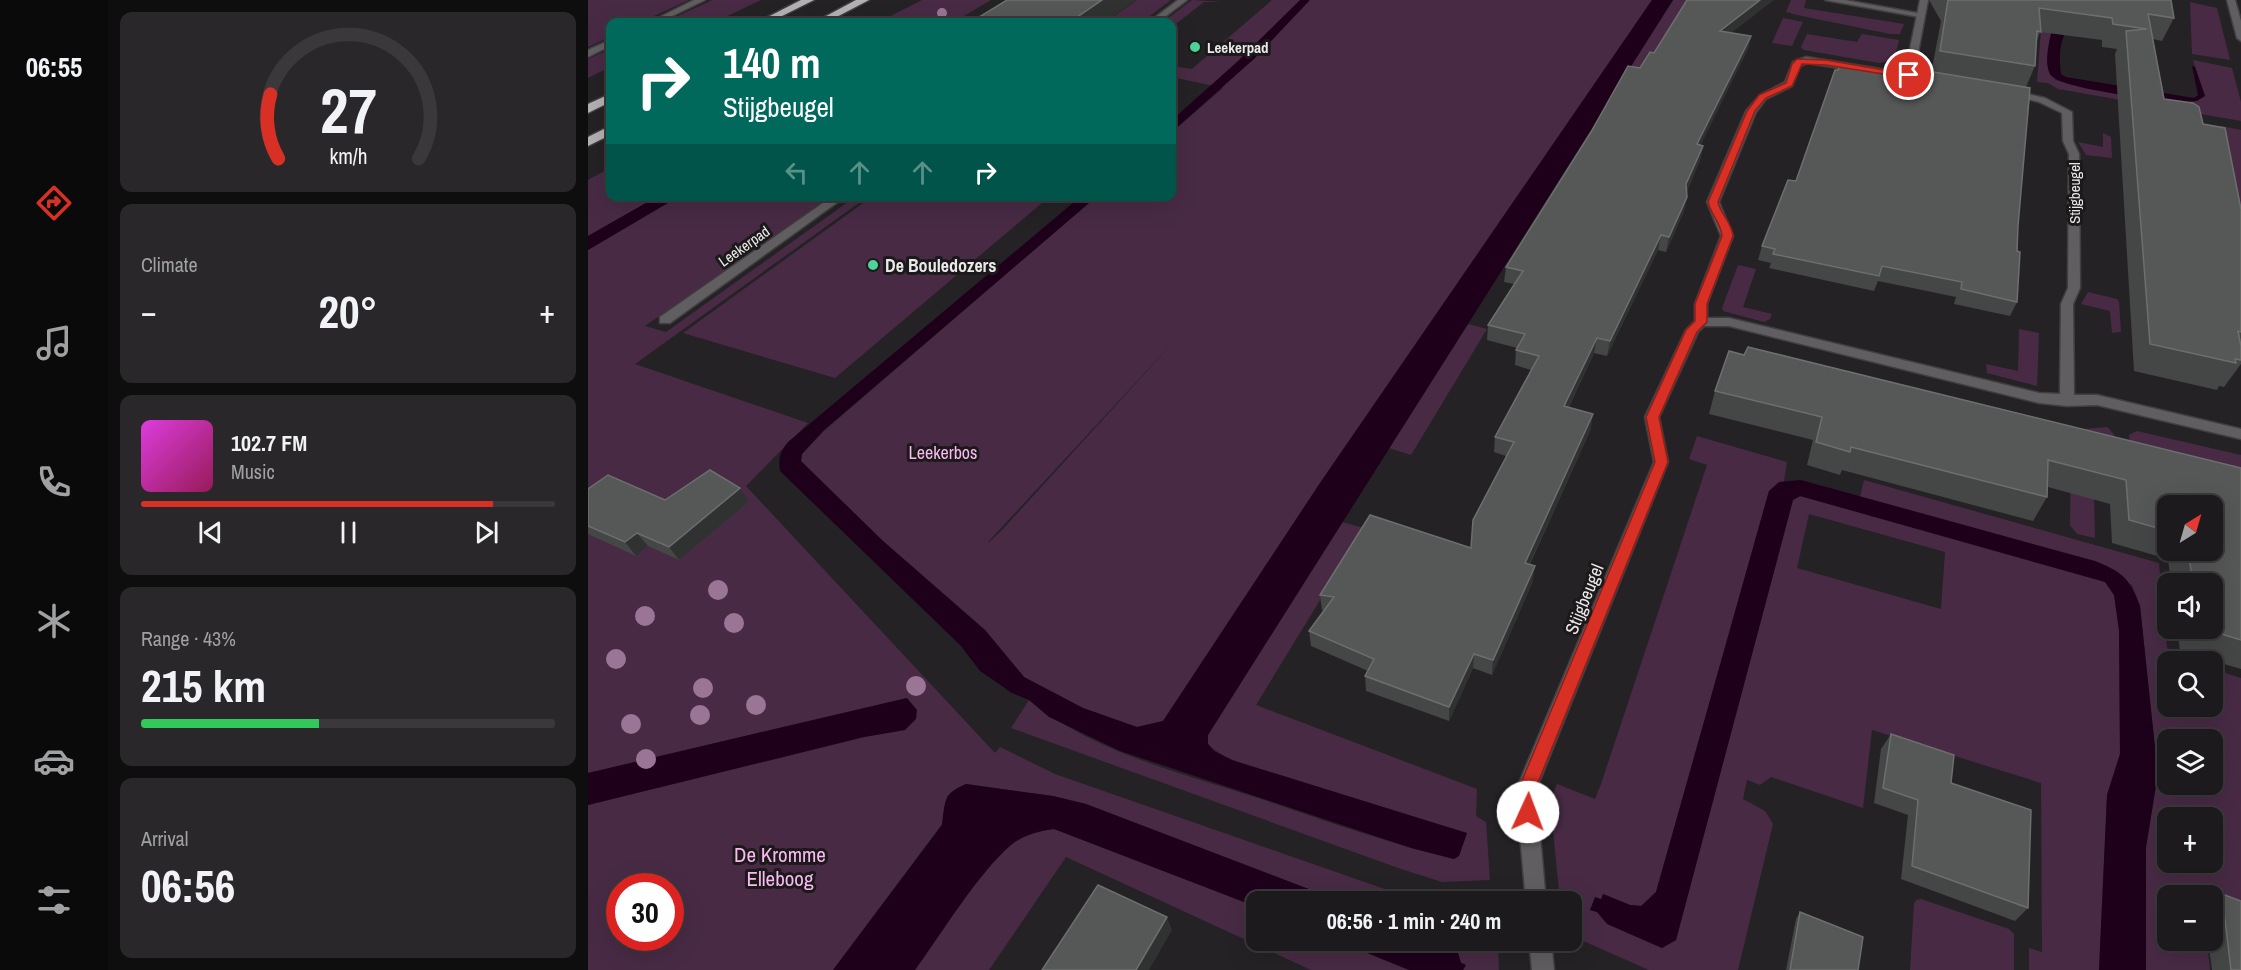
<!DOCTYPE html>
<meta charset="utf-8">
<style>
:root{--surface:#1c1a1c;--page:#292729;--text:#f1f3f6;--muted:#a0a1a3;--line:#3a383b;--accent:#d93025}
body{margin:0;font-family:"Archivo Narrow",sans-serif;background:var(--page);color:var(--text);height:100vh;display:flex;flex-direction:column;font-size:22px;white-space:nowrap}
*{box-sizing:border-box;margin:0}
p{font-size:20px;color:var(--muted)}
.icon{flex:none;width:33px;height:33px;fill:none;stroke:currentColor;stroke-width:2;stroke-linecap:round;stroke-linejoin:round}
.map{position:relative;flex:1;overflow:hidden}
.details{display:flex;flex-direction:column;gap:12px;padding:12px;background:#0f0e0f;width:480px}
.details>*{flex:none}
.banner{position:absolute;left:18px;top:18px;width:570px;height:183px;border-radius:12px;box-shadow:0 6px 24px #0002,0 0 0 2px var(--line);background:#00695c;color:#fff;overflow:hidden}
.needle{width:39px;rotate:37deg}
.buttons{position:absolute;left:1569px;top:495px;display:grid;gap:12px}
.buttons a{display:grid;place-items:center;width:66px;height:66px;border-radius:12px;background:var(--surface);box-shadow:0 6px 24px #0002,0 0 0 2px var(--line);font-size:30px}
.speed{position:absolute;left:18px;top:873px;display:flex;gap:12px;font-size:30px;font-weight:700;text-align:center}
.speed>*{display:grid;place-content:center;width:78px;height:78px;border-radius:50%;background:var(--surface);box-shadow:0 6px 24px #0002,0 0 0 2px var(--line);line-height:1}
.speed .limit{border:9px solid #d22;background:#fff;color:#111}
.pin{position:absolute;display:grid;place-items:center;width:51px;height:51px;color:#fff;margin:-26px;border:3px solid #fff;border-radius:50%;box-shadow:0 2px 6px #0007}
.me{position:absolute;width:66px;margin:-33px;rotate:2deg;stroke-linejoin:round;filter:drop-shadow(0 0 4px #0008)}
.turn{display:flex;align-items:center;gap:21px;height:126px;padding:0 18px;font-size:27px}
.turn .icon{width:78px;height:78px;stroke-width:2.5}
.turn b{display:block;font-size:42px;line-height:51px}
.lanes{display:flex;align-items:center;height:57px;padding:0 18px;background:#0003;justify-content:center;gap:30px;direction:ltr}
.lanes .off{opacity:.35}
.big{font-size:45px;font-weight:700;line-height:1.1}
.details .card{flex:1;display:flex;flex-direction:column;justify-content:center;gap:9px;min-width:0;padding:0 21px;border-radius:12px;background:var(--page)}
.details .dial{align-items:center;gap:0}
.dial svg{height:156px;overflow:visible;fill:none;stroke:var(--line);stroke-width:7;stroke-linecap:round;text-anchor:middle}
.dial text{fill:var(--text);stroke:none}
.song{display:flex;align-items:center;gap:18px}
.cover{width:72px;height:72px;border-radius:9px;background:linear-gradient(135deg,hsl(300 70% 55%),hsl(330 70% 35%))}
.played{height:6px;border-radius:3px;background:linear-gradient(90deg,var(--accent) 85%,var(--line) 85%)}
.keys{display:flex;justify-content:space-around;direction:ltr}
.heat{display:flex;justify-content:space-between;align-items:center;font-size:33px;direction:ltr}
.charge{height:9px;border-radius:4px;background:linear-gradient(90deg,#34c759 43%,var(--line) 0)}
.trip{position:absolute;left:658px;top:891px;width:336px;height:60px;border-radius:12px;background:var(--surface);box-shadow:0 6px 24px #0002,0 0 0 2px var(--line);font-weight:700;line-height:60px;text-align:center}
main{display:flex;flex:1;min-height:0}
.menu{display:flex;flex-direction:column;width:108px;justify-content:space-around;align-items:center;background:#0b0a0b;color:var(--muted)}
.menu .icon{width:42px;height:42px}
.menu .on{color:var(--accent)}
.menu b{font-size:27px;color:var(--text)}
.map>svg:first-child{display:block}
.green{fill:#482a44;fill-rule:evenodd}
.water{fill:#1e001b}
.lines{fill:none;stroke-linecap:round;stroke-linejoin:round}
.lane-casing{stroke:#413e40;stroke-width:3}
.street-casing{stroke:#413e40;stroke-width:3}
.highway-casing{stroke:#413e40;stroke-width:3}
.lane{fill:#605e60;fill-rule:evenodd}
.street{fill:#605e60;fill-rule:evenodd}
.highway{fill:#b4b1b4;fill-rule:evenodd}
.tree{fill:#9a7595}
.wall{fill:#444745;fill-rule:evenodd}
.shaded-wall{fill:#303131}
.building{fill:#555857;stroke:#6d6f6e;stroke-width:1.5}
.route{fill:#d93025;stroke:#8d1f18;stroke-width:1.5}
.poi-dot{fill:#4fd399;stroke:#1c191b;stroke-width:2}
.labels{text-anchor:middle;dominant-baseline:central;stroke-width:6;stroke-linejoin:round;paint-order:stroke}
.far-poi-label{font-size:15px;font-weight:bold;fill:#eae8e9;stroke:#1c191b;text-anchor:start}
.far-street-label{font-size:15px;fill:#eae8e9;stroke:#1c191b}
.poi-label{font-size:18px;font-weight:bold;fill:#eae8e9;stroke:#1c191b;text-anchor:start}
.park-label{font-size:18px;fill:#fab9f0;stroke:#1c191b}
.street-label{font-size:18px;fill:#eae8e9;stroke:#1c191b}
.near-park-label{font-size:21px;fill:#fab9f0;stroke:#1c191b}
</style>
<main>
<nav class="menu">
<b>06:55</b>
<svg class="icon on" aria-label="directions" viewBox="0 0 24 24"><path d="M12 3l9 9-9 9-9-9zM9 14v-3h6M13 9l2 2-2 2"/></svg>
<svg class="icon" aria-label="music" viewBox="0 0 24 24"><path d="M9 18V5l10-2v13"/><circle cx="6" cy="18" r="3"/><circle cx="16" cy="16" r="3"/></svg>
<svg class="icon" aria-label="phone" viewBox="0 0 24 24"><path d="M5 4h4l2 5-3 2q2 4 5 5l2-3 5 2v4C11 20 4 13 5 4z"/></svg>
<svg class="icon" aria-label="climate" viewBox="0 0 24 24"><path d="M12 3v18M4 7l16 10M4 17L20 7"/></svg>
<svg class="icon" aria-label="car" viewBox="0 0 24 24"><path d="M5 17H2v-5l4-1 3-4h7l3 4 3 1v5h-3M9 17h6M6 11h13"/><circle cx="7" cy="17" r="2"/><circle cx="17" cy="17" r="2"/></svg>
<svg class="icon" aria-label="filters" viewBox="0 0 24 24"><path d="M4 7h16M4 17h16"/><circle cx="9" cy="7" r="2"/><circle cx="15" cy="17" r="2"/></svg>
</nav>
<section class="details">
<div class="card dial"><svg viewBox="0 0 100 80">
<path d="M14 69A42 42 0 1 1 86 69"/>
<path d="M14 69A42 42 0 0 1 10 36" stroke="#d93025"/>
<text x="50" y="56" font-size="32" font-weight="700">27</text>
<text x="50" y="72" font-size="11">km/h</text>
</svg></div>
<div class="card"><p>Climate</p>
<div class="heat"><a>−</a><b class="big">20°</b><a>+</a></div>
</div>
<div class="card">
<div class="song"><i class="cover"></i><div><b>102.7 FM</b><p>Music</p></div></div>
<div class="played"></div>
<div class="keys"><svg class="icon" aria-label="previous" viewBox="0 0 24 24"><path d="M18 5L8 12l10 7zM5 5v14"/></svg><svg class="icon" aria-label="pause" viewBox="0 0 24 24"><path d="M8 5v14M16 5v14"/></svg><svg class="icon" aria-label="next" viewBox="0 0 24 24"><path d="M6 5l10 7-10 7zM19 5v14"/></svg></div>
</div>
<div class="card"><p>Range · 43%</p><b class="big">215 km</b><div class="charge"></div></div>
<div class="card"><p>Arrival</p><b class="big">06:56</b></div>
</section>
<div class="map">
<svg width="1653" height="970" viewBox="0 0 1653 970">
<rect width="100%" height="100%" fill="#252225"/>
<g class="green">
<polygon points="0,0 101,0 53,22 22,22 22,37 0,47"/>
<polygon points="124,0 173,0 127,22 77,22"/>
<polygon points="334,0 403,0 366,22 291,22"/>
<polygon points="549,0 583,0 554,22 463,22 519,21"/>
<polygon points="604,0 635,2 616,2 584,27 584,22 575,22"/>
<path d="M684 0H1064L732 483 575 721 549 727 495 708 436 677 397 630 295 541 213 462 214 454 236 431 508 197 584 196V132L635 88 584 77 585 66 604 69ZM591 336 415 529 400 543V542Z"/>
<polygon points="1085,0 1101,0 1062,62 1029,88"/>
<polygon points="1203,0 1218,0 1216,8 1316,24 1312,34 1302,34 1209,15 1198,12"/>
<polygon points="1465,0 1467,80 1490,86 1593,103 1617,96 1605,60 1644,68 1653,102 1653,121 1470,89 1460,83 1449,82 1453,29"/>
<polygon points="1602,2 1629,8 1642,60 1604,54"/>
<polygon points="1195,18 1215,22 1204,46 1184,43"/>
<polygon points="1219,34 1269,42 1274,34 1311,40 1306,60 1291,63 1216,50 1213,47"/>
<polygon points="22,49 22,67 0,78 0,59"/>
<polygon points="1633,126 1653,130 1653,258 1628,128"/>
<polygon points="1515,133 1523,137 1524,158 1498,155 1490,142 1515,147"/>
<polygon points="22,168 22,196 70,197 0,236 0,180"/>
<polygon points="285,196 461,197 247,378 95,333"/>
<path d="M90 197H241L57 326 78 332 267 197H279L47 364 220 423 158 486 407 753 412 747 467 774 831 901H752L498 804 465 796 378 784 359 796 354 824 245 970H0V805L276 737 317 730 319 698 0 773V250ZM32 886H82V938H32Z"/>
<polygon points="1150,265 1168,269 1155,307 1184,314 1182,319 1176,322 1135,311 1134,308"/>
<polygon points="1500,292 1529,299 1531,302 1533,332 1524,333 1522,311 1493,304"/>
<polygon points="880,324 899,329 823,455 801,448"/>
<polygon points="1431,329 1451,333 1449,386 1399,373 1398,364 1430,371"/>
<polygon points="1519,427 1526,434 1526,463 1505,459 1507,538 1489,534 1482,525 1483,430"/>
<polygon points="1549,431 1653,455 1653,482 1542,455 1541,435"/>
<path d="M1109 436 1199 462 1196 481 1181 491 1068 892 1054 906 1042 905 1015 894 1014 899 1003 910 1009 912 1020 924 1074 948 1088 940 1205 500 1212 496 1494 573 1517 582 1526 595 1531 630 1532 754 1519 795 1511 970H1441V948L1454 952 1453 783 1284 730 1275 808 1183 777 1172 785 1159 780 1155 799 1177 811 1185 824 1150 970H1061L984 936V902L972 901 962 801 969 784 1007 799 1013 784 1119 465 1101 459ZM1221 514 1357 552 1353 609 1209 568Z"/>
<path d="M1276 480 1571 563 1579 648 1593 652V660L1599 661 1580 662V706H1624L1625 669 1653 678V901L1614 887V895L1580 896V940L1619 941 1622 970H1558V847L1568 786V757L1552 606 1544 585 1272 497ZM1580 740H1624V784H1580ZM1580 818H1624V862H1580Z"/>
<path d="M754 522 776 528 668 705 889 789 888 816 898 822 902 880 854 882 813 869 423 728 441 700C505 752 593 773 670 798 735 820 799 843 866 859L871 855 879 833C830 819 782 804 734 789 706 781 639 765 620 744V735Z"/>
<path d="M466 829 669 907V940L750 941 821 970H723L478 857 401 970H327C354 933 390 873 423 845 435 835 451 831 466 829Z"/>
<polygon points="1333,899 1421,929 1426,934 1426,970 1322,970 1326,904 1328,900"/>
<path d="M853 941H903L910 944 911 970H875L877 965C865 958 869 947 853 941Z"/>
</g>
<g class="water">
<polygon points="712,0 722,0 667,58 584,132 584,120 650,61"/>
<path d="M1064 0H1085L620 735V744L626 751 644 760 879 833 871 856 866 859 823 848 532 751 461 717 441 700 424 693 392 671 373 646 192 471C190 458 192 452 200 442L492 197H508L236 430 214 454 213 461 295 541 397 630 436 677 495 708 549 727 575 721 732 483Z"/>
<path d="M1465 23 1479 29C1471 44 1471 57 1473 74L1478 77 1606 98 1610 95 1604 66 1607 67 1617 96 1609 101 1593 103C1573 100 1469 89 1462 74 1455 60 1463 37 1465 23Z"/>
<polygon points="70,196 90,197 0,250 0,236"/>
<path d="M1213 480 1507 561C1535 572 1542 579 1552 606L1568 757V785L1558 847V970H1511L1519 795 1532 754 1531 630 1526 595 1517 582 1212 496 1205 500 1088 940 1074 948 1019 924 1009 912 1002 910 1007 897 1013 899 1015 894 1042 905 1053 906 1068 892 1181 491 1191 482Z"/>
<polygon points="319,698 329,710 328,719 317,730 276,737 0,805 0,773"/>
<path d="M378 784 465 796 498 804 752 901 669 902V907L466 829C451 831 435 835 423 845 390 873 354 933 327 970H245L354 825C357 802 355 793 378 784Z"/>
<polygon points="750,941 853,941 869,949 873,963 878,965 875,970 821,970"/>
</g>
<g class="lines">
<g class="lane-casing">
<polygon id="lane" points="1237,0 1257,0 1335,14 1331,17"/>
</g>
<g class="street-casing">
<g id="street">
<polygon points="106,0 117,0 72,22 62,22"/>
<polygon points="590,0 599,0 570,22 561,22"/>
<polygon points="1332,0 1340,0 1326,74 1364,81 1364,85 1219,63 1212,66 1204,86 1178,99 1168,112 1131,202 1145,236 1119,304 1119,318 1141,318 1451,393 1472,394 1473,304 1480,288 1481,154 1475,141 1474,113 1451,102 1416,93 1421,90 1457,98 1484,112 1485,141 1491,154 1492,288 1485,304 1486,395 1509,395 1653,429 1653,439 1509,405 1479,406 1451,403 1141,326 1116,326 1110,332 1071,417 1080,462 948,790 958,902 938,902 928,790 1066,462 1057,417 1098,330 1107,321 1107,304 1133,236 1119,202 1158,111 1172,95 1197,82 1205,62 1218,57 1317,73"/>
<polygon points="1639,0 1647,0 1653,21 1653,41 1649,38"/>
<polygon points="22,40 22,46 0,57 0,50"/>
<polygon points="245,196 258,196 82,323 72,323 72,317"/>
<polygon points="941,940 963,940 966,970 944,970"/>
</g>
</g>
<g class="highway-casing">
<g id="highway">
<polygon points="213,0 226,0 182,22 170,22"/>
<polygon points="268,0 281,0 239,22 227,22"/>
<polygon points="22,94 22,102 0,113 0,104"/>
<polygon points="22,126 22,135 0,146 0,137"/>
</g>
</g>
<use href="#lane" class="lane"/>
<use href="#street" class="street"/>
<use href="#highway" class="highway"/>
</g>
<g class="tree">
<circle cx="354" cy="13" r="5"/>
<circle cx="130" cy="590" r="10"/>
<circle cx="57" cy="616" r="10"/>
<circle cx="146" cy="623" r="10"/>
<circle cx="28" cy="659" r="10"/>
<circle cx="328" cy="686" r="10"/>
<circle cx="115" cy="688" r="10"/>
<circle cx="168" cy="705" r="10"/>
<circle cx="112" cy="715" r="10"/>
<circle cx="43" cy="724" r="10"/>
<circle cx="58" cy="759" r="10"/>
</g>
<g class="wall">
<polygon points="1341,0 1583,0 1586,18 1574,41 1565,39 1576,99 1615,124 1653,209 1653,364 1636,387 1631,386 1629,390 1546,371 1527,54 1529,49 1514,47 1514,40 1452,32 1448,43 1447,66 1438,87 1430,226 1429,302 1422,316 1366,304 1368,297 1290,281 1286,291 1181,268 1183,263 1170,260 1174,246 1208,181 1343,81 1345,75 1343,74 1353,21"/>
<polygon points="1144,33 1163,36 1160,49 1112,145 1115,146 1112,160 1099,191 1096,211 1078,252 1070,250 1019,356 1006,353 981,407 1003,429 942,564 945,581 904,675 885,668 861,721 778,691 777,676 780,671 723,646 721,631 736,611 734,610 732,595 883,548 918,456 906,452 907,437 943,370 927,365 928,350 929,348 899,340 900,325 926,284 916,282 918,267 1052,68 1066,53"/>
<path d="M1156 355 1653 468V669L1592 651 1589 628H1624V584H1583L1580 559 1524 543 1522 504 1460 487 1459 497 1445 521 1254 470 1252 475 1219 465 1225 440 1121 414 1127 391ZM1580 506 1624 550H1580Z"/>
<polygon points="0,489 77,500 161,502 91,560 60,546 48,556 0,534"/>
<polygon points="1303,734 1363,783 1440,908 1427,921 1313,879 1320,815 1286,803 1293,749"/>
<polygon points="1634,894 1653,970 1624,970 1620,940 1624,940 1624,902"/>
<polygon points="1212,912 1270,970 1198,970 1208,919"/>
</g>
<g class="shaded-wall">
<polygon points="514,0 548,0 517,22 482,22"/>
<polygon points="1172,0 1186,0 1129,44 1132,31"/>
<polygon points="1163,36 1160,49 1106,159 1109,144"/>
<polygon points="584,60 588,82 584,86"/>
<polygon points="1115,146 1112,160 1095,199 1098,184"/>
<polygon points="1099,197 1096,211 1078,252 1081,237"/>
<polygon points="1073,235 1070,250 1019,356 1022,341"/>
<polygon points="1009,338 1006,353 974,421 976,406"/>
<polygon points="1005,414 1003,429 935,578 937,563"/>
<polygon points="152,488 161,502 91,560 81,547"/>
<polygon points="49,533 60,546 48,556 37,542"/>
<polygon points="947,566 945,581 904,675 905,660"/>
<polygon points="886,654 885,668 861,721 861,707"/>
<polygon points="579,917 584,930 561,970 548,970"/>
</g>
<g class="building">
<polygon points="419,0 514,0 482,22 383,22"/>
<polygon points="1099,0 1172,0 1132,31 1163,36 1109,144 1115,146 1098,184 1099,197 1081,237 1073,235 1022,341 1009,338 976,406 1005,414 937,563 947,566 905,660 886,654 861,707 777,676 786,659 721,631 746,597 732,595 782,515 883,548 885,520 926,442 907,437 951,356 928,350 937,334 900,325 935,271 918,267 1003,132 1040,66 1052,68 1062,52 1066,53"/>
<polygon points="1360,0 1583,0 1586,18 1560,14 1576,99 1605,103 1611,107 1615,124 1637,128 1653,209 1653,332 1650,331 1653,346 1653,360 1647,359 1648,363 1562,344 1538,31 1559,29 1525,24 1524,18 1451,8 1453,32 1449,31 1447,66 1352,51"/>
<polygon points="1252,65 1345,81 1346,72 1442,88 1430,226 1429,251 1432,252 1429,302 1373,289 1374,282 1294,266 1291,276 1185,254 1187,249 1174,246 1200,180 1208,181 1247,70 1250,70"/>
<polygon points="1160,347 1653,468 1653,640 1613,628 1624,628 1624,584 1605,584 1600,550 1624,550 1624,506 1580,506 1580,531 1541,520 1538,480 1460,460 1459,497 1263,447 1262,452 1228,442 1234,417 1127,391 1141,351 1156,355"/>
<polygon points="122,470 152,488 81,547 49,533 37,542 0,526 0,489 20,475 77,500"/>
<polygon points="1303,734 1366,755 1363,783 1443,810 1440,908 1324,866 1330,800 1295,788"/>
<polygon points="510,885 579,917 548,970 454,970"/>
<polygon points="1634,894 1653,901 1653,970 1643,970"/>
<polygon points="1212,912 1275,937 1270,970 1202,970"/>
</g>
<path class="route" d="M1209 59 1238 60 1325 75 1321 78 1238 65 1214 64 1204 86 1178 98 1167 111 1130 202C1133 215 1144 223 1145 236L1119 304V322L1109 332 1071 417 1080 462 947 790 949 812 947 818 940 820 934 818 930 790 1067 462 1058 417 1098 330 1107 321V304L1134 236C1133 223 1123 215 1120 202L1159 111 1171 95 1198 83 1204 64Z"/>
<g class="poi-dot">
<circle cx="607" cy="47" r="6"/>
<circle cx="285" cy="265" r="6"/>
</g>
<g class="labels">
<g class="far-poi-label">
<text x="619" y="47">Leekerpad</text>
</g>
<g class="far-street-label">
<text transform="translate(1486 193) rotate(-90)">Stijgbeugel</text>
<text transform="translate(156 246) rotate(-35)">Leekerpad</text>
</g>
<g class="poi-label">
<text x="297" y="265">De Bouledozers</text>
</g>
<g class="park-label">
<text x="355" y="452">Leekerbos</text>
</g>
<g class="street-label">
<text transform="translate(996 599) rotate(-68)">Stijgbeugel</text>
</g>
<g class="near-park-label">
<text x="192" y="854">De Kromme<tspan x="192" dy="24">Elleboog</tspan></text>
</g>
</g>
</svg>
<div class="buttons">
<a><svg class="needle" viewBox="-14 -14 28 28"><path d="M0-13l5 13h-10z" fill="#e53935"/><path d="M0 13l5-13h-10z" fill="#a0a1a3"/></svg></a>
<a><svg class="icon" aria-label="sound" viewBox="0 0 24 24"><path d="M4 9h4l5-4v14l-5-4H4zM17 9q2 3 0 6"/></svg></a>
<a><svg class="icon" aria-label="search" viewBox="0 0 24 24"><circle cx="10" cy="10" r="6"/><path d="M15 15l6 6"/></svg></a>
<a><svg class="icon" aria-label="layers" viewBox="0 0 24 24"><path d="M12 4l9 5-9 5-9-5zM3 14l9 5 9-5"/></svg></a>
<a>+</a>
<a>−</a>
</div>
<div class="speed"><div class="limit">30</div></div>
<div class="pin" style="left:1321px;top:75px;background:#d93025"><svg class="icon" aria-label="arrive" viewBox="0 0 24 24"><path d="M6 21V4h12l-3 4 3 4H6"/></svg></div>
<svg class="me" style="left:940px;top:812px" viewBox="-20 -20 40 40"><circle r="19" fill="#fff"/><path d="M0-13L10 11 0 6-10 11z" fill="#d93025"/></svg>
<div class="trip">06:56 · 1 min · 240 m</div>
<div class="banner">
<div class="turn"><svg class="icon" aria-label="right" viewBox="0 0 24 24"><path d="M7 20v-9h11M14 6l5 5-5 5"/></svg><div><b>140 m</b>Stijgbeugel</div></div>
<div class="lanes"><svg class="icon off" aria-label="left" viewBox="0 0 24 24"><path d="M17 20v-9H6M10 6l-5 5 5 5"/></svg><svg class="icon off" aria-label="ahead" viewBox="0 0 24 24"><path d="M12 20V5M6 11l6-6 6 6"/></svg><svg class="icon off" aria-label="ahead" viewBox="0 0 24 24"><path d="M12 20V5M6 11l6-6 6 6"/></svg><svg class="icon" aria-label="right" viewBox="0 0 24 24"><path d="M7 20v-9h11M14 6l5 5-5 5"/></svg></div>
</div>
</div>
</main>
